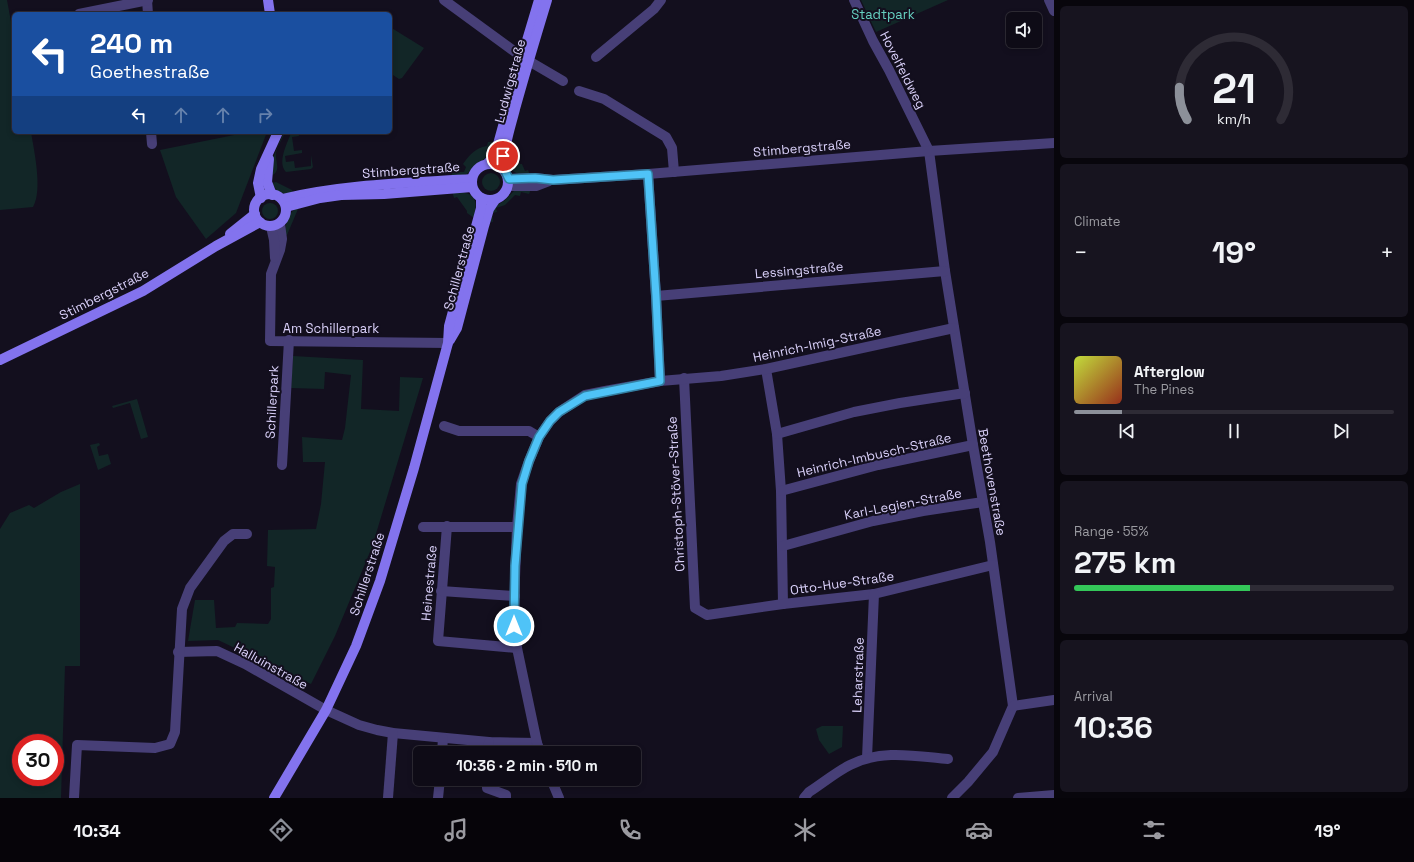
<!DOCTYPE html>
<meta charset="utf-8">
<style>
:root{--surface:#0e0b16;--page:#17141f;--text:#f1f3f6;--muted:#9b9ba1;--line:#2e2b35;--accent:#8c9099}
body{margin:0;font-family:"Space Grotesk",sans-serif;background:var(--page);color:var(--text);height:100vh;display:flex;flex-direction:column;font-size:15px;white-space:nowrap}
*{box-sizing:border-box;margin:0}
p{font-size:13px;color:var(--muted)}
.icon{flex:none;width:22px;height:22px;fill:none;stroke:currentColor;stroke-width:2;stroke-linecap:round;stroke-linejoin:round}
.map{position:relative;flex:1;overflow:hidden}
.side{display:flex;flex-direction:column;gap:6px;padding:6px;background:#08060c;width:360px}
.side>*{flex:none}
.banner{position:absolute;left:12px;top:12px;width:380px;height:122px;border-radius:6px;box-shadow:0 2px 6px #0003,0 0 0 1px var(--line);background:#1a4fa0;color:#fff;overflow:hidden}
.buttons{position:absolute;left:1006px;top:12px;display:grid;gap:8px}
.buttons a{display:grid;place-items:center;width:36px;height:36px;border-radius:6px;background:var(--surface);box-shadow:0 2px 6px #0003,0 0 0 1px var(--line);font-size:20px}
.speed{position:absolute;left:12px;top:734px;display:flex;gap:8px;font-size:20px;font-weight:700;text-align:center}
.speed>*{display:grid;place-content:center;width:52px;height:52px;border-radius:50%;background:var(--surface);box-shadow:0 2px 6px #0003,0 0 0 1px var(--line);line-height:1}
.speed .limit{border:6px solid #d22;background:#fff;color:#111}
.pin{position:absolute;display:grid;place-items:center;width:34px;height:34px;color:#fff;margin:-17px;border:2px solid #fff;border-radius:50%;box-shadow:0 1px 4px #0007}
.me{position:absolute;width:44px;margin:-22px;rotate:0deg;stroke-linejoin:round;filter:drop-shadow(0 0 3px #0008)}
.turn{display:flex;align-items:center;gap:14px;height:84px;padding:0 12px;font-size:18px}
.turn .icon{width:52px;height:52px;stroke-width:2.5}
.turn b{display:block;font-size:28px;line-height:34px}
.lanes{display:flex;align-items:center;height:38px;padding:0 12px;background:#0003;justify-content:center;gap:20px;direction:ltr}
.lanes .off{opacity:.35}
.big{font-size:30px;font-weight:700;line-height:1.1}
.side .tile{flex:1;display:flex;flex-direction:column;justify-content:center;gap:6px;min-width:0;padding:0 14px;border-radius:6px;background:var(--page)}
.side .dial{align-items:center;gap:0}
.dial svg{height:104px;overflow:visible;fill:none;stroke:var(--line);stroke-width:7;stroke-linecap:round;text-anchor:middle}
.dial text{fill:var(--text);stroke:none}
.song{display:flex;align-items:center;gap:12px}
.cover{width:48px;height:48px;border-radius:6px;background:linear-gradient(135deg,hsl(70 70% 55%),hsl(10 70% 35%))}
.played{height:4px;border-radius:2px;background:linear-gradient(90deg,var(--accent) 15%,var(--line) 15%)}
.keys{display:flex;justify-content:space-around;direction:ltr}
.heat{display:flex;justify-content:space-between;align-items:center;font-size:22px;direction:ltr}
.charge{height:6px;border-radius:3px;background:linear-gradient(90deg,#34c759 55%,var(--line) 0)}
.trip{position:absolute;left:413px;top:746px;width:228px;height:40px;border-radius:6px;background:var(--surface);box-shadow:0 2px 6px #0003,0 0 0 1px var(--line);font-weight:700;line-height:40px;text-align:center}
.dock{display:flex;height:64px;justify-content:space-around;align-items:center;background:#060409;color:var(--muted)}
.dock .icon{width:28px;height:28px}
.dock .active{color:var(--accent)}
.dock b{font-size:18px;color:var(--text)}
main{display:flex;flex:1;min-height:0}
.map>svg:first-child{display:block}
.green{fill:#122627;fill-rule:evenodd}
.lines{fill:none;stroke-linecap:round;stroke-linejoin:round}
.street{stroke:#473f77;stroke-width:10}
.secondary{stroke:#8373ee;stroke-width:10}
.route-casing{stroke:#337fa1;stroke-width:10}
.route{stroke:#4fc3f7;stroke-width:7}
.labels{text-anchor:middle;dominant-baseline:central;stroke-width:4;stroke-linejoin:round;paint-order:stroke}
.park-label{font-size:13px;fill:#66d0c1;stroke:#130f1e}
.street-label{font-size:13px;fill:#dad1fa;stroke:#130f1e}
</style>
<main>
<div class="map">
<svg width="1054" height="798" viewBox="0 0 1054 798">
<rect width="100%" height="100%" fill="#130f1e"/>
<g class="green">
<path d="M0 0H7L14 38V132H31C34 151 43 190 33 207L0 210Z"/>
<polygon points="861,0 948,0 876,32"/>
<polygon points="390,27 424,48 402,78 399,79 390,73"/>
<polygon points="249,132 267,132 236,213 206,239 176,197 160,150"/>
<path d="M298 132 299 136 292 137 294 151 302 150V153L285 156 286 162 294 161 295 168 311 166V155L313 167 311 169 286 172C277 162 287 144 291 133Z"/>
<path d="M285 133C282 139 277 147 276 153 275 162 282 171 271 176L273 158 283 134Z"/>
<path d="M488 142H494L491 153 486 158 475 165 467 174 451 178 452 172 455 173 456 170 460 172H464L466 167 463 164C469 155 477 147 487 146Z"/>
<path d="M507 145 511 147 510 150 516 156 515 158 520 164H522L525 171 528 170 530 175C507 175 508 165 507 145Z"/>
<circle cx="491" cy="182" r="9"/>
<path d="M276 182 292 190 293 193C280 194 279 195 272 183Z"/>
<polygon points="531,189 529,194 521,192 520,196 515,195 505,205 496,208 497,212 492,213 493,222 488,221 495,206 504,201 514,191"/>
<path d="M452 191C473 192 479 197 474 218L467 213V211L457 197 454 198Z"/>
<circle cx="270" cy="211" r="8"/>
<path d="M295 209H298L287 235H285C285 226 287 215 295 209Z"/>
<polygon points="293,356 363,360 361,409 399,411 400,377 423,378 372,547 335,636 311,684 218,640 188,641 195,600 214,600 216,628 235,627 237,623 268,624 271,619 271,588 274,587 275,567 267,566 268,530 316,529 321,504 325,462 303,462 302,437 342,440 345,428 351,375 325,372 324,389 291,388"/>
<polygon points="137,399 148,437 141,439 130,403 113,408 112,406"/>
<polygon points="99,443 100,445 97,447 99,456 108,454 111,464 98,470 90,445"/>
<path d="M80 484V666H65L61 798H0V529L10 513 29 505 34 508 61 492ZM21 743H55V777H21Z"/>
<polygon points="822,726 843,726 842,747 829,754 819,740 816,729"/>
</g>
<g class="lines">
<g class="street">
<polyline points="147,0 148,14"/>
<polyline points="444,0 522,57 563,81"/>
<polyline points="854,0 873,41 889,70 929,151 945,271 973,445 990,542 1013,706 993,752 968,782 952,798"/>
<polyline points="1049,0 1054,11"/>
<polyline points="79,14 148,0"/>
<polyline points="596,57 654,9 661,0"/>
<polyline points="579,91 604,99 666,137 672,148 674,172"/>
<polyline points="151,132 152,144"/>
<polyline points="648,174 656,296 660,381"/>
<polyline points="509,179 535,178 553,180 648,174 929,151 1054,143"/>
<polyline points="508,186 536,186 549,181"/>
<polyline points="280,224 282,239 280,250 271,274 270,341 448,343"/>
<polyline points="271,227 274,240 275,258"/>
<polyline points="656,296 945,271"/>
<polyline points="766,369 777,434 781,491 783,604"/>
<polyline points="684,378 695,608 707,615 783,604 874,594 993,565"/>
<polyline points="444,426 459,431 529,431 539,437"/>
<polyline points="777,434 854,412 900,403 965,393"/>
<polyline points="282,465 289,340"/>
<polyline points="781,491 878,465 973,445"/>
<polyline points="447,526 438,641 517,648"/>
<polyline points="423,527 517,527"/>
<polyline points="783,546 873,521 923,511 983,502"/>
<polyline points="441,591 515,596"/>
<polyline points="178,652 217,651 245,664 326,710 359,725 377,730 393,733 489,742 537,743"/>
<polyline points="1013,706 1054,700"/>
<polyline points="442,753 443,738"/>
<polyline points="488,753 489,742"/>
<polyline points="541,753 537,743 517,648 514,626 515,578 517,527 521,484 529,461 539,437 550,421 559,412 585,395 605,391 660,381 721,376 766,369 954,328"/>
<polyline points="867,758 874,594"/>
<polyline points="487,779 487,788 506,795 506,798"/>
<polyline points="551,779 559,798"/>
<polyline points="74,798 77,745 155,748 170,744 175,732 182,609 190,588 224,541 233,534 247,534"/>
<polyline points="388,798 393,733"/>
<polyline points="438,798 440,779"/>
<path d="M804 798 809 792C823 783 836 772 850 765 881 749 915 756 948 759"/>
<polyline points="1018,798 1054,795"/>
</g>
<g class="secondary">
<polyline points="268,0 270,14"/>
<polyline points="269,159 267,182 272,195"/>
<polyline points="488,163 495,155 522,57 539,0"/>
<circle cx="490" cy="182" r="18"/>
<path d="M504 169C503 148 510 129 515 109 525 73 536 36 547 0"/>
<circle cx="270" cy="210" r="16"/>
<polyline points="261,198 258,183 261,169 278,132"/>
<path d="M282 199C344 184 409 183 472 179"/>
<polyline points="286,207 320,198 341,195 384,194 472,187"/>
<polyline points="230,234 255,214"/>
<polyline points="450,340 457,328 484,226 489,209 495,200"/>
<polyline points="0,360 143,291 216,246 260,222"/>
<polyline points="274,798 326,710 356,646 380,581 414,468 448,343 449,326 481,208 481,198"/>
</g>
</g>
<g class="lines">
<g class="route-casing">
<polyline id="route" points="503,156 504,169 509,179 535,178 553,180 648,174 656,296 660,381 585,396 559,412 550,421 539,437 529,461 522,484 515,566 514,626"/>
</g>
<use href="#route" class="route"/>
</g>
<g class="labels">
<g class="park-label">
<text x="883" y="14">Stadtpark</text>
</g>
<g class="street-label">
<text transform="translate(903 70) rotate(63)">Hovelfeldweg</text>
<text transform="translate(510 81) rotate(-75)">Ludwigstraße</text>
<text transform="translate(802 148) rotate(-5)">Stimbergstraße</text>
<text transform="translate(411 170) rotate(-4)">Stimbergstraße</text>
<text transform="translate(459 268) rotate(-75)">Schillerstraße</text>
<text transform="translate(799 270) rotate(-5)">Lessingstraße</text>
<text transform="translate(104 294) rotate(-27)">Stimbergstraße</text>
<text x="331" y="328">Am Schillerpark</text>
<text transform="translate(817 344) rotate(-12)">Heinrich-Imig-Straße</text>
<text transform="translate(272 402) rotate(-87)">Schillerpark</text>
<text transform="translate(874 455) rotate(-13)">Heinrich-Imbusch-Straße</text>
<text transform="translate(992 482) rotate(80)">Beethovenstraße</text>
<text transform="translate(676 494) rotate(-93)">Christoph-Stöver-Straße</text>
<text transform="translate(903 504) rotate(-11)">Karl-Legien-Straße</text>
<text transform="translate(367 574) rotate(-72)">Schillerstraße</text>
<text transform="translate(429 583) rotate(-85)">Heinestraße</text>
<text transform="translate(842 583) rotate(-8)">Otto-Hue-Straße</text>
<text transform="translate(271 666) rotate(29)">Halluinstraße</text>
<text transform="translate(858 675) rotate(-88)">Leharstraße</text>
</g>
</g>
</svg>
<div class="buttons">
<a><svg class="icon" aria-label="sound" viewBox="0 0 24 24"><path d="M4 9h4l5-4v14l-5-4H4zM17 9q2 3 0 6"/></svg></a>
</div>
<div class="speed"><div class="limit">30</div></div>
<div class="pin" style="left:503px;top:156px;background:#d93025"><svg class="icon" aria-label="arrive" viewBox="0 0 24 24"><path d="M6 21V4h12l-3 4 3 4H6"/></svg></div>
<svg class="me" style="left:514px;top:626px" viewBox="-20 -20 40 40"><circle r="17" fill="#4fc3f7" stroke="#fff" stroke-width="3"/><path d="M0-11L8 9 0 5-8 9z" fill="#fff"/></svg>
<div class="trip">10:36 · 2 min · 510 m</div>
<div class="banner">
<div class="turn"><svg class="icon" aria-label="left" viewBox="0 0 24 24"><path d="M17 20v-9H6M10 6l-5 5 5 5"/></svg><div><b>240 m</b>Goethestraße</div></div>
<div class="lanes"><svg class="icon" aria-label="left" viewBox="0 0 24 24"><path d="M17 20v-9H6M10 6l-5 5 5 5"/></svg><svg class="icon off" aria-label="ahead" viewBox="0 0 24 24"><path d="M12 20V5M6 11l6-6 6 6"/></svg><svg class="icon off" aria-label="ahead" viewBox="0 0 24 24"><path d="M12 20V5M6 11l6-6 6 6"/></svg><svg class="icon off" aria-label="right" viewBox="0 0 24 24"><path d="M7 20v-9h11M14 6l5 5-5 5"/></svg></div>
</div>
</div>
<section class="side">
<div class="tile dial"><svg viewBox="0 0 100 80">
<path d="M14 69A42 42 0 1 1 86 69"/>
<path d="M14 69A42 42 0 0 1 8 44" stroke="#8c9099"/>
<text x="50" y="56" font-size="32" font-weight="700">21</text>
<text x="50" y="72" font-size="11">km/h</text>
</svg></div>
<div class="tile"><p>Climate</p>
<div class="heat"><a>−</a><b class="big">19°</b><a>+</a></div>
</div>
<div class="tile">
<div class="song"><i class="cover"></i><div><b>Afterglow</b><p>The Pines</p></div></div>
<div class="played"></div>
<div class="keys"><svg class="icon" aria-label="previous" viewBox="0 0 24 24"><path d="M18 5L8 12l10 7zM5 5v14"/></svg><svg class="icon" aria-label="pause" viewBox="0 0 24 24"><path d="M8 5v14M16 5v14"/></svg><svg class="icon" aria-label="next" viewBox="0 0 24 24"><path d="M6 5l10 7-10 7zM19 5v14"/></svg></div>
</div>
<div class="tile"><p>Range · 55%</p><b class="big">275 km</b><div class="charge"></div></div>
<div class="tile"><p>Arrival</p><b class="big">10:36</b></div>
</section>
</main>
<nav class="dock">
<b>10:34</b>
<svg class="icon active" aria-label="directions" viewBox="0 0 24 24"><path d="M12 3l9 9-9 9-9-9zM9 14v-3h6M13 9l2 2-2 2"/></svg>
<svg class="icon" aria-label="music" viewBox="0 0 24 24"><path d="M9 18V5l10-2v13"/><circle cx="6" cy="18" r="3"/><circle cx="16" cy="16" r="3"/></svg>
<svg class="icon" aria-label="phone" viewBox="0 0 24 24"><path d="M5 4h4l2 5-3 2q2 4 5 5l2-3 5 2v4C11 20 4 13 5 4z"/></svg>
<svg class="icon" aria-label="climate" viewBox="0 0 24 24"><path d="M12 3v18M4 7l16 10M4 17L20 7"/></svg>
<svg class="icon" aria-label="car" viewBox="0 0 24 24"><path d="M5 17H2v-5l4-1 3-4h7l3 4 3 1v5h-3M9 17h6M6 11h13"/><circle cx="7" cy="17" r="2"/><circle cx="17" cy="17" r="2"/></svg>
<svg class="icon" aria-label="filters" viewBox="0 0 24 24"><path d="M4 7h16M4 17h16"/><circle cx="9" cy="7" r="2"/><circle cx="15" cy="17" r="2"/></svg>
<b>19°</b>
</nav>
